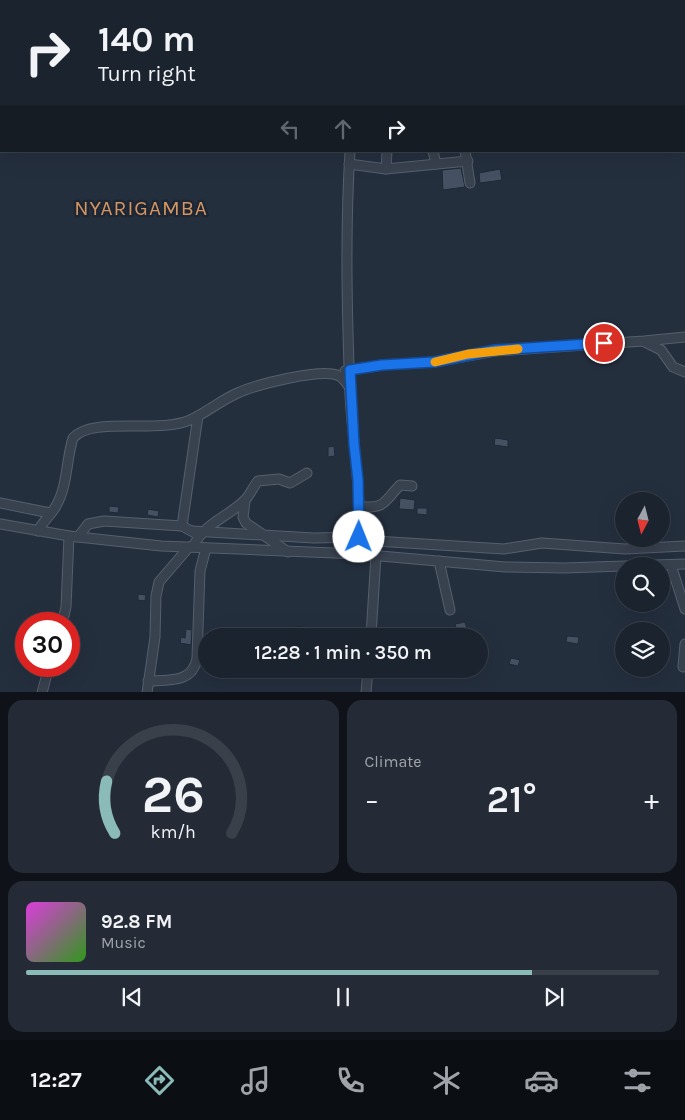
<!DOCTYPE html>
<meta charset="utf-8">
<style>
:root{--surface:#1b232e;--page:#242b36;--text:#f1f3f6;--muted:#a0a4aa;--line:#39404a;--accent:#8bbbb9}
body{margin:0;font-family:Karla,sans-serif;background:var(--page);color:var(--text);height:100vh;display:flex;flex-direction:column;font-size:19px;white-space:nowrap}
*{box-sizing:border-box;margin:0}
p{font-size:16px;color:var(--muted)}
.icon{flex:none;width:28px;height:28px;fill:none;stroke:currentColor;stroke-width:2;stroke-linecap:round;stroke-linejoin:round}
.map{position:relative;height:692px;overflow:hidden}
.side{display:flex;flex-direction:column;gap:8px;padding:8px;background:#0f1319;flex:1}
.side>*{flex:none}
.banner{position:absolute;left:0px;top:0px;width:685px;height:152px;box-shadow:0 5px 20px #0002,0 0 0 1px var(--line);background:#1b232e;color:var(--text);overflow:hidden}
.needle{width:32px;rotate:187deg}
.buttons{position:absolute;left:615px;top:492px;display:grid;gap:10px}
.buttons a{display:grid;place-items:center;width:55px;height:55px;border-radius:50%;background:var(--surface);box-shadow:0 5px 20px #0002,0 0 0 1px var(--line);font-size:25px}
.speed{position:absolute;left:15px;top:612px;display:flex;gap:10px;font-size:25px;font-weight:700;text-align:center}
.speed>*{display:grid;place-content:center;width:65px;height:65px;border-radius:50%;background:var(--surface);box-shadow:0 5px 20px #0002,0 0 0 1px var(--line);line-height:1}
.speed .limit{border:8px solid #d22;background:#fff;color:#111}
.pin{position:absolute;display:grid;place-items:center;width:42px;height:42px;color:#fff;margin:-21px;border:2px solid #fff;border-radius:50%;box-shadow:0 1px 5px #0007}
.me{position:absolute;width:55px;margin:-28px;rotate:1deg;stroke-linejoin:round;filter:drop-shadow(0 0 4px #0008)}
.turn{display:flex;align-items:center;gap:18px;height:105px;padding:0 15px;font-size:22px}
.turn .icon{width:65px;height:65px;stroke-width:2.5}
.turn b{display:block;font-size:35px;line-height:42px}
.lanes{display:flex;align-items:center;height:48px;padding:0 15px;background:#0003;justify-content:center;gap:25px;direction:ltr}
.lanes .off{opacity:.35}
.big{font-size:38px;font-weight:600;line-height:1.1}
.side .tile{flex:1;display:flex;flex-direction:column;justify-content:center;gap:8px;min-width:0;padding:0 18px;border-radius:15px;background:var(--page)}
.side .dial{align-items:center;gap:0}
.dial svg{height:130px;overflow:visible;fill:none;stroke:var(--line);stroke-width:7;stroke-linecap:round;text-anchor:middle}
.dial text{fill:var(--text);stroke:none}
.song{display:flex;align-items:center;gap:15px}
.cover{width:60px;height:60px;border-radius:8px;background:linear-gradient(135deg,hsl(300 70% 55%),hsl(110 70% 35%))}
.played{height:5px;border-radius:2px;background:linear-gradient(90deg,var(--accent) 80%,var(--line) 80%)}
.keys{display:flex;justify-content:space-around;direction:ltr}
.heat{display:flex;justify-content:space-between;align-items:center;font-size:28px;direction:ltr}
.side .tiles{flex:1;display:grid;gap:8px;grid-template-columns:1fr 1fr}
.tile:last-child{grid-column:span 2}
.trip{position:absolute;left:198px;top:628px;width:290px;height:50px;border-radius:25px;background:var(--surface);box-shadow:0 5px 20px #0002,0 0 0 1px var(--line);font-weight:600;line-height:50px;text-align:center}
.menu{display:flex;height:80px;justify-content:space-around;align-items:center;background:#0b0e12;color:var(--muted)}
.menu .icon{width:35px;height:35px}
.menu .selected{color:var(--accent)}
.menu b{font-size:22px;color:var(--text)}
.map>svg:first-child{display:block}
.building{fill:#455162;stroke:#1f2835}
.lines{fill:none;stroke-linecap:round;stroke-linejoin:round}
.minor-casing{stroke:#565f6c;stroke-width:11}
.minor{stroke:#38414e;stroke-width:9}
.route-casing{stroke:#114b97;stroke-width:12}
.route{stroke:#1a73e8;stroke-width:9}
.slow{stroke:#f59e0b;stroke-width:9}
.labels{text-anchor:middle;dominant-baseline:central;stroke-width:5;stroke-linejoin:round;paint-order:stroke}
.quarter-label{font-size:21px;letter-spacing:1px;fill:#d59563;stroke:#1d2633}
</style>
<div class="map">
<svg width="685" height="693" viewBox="0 0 685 693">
<rect width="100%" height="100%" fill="#242f3e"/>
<g class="building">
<polygon points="461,168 465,187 443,190 442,170"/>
<polygon points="500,169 502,180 480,183 479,173"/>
<polygon points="495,438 508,440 508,447 494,445"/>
<polygon points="334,446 335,456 328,457 328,447"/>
<polygon points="400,498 415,500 414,510 399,509"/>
<polygon points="109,506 119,507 118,513 109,512"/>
<polygon points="417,508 427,508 427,515 417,514"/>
<polygon points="148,509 159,511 158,517 147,515"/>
<polygon points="138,594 146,595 145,601 138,600"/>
<polygon points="465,622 467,629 457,632 455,624"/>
<polygon points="306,626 306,633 294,633 294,627"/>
<polygon points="186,629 192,630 191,645 180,643 181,637 185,638"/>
<polygon points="567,636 579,637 578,644 566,642"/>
<polygon points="26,640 26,660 19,657"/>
<polygon points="511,658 520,660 518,666 509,664"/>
</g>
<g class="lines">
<g class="minor-casing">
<g id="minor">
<polyline points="402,0 403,1"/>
<polyline points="382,1 384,0"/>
<path d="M350 151C345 233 347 313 350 395 353 448 363 500 358 554"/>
<polyline points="433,151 436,164"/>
<polyline points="465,151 470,183"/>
<polyline points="349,164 386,169 468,161"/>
<polyline points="386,169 387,151"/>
<polyline points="645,342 661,350 673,367 685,372"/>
<polyline points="345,371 382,365 434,362 495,351 644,341 685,337"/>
<polyline points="245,501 243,517 246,523 288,552"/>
<polyline points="0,503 50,513"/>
<path d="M360 507C386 508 383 503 400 485L412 486"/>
<polyline points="0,524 69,536 161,546 358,554 505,567 564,568 685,564"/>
<polyline points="182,526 198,416"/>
<path d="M38 531C43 521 51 515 56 506 68 485 66 460 73 438 92 416 158 434 190 420 208 412 222 399 240 392 259 384 318 369 337 375 343 377 346 382 350 388"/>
<polyline points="192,531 314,538 359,537"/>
<polyline points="78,537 88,524 104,521 182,526 195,533"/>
<polyline points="359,540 504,549 542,543 625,549 685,546"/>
<path d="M193 547C203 524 228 517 245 500 250 495 253 487 258 481L279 479 290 483 307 473"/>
<polyline points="439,561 450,610"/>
<polyline points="671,565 685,609"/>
<polyline points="62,624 66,607 69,536"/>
<polyline points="371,636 376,555"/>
<polyline points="683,667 685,644"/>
<path d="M148 681C169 680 193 683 197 658L200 571 206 548"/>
<polyline points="42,693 49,666"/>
<polyline points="147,693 155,637 156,596 159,582 189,547"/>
<polyline points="366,693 368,669"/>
</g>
</g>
<use href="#minor" class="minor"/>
</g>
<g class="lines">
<g class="route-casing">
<polyline id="route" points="359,537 358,480 354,444 350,370 382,365 434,362 495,350 604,343"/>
</g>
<use href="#route" class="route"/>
<polyline class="slow" points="435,362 468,354 518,349"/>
</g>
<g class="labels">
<g class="quarter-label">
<text x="141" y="208">NYARIGAMBA</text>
</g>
</g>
</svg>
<div class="buttons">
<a><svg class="needle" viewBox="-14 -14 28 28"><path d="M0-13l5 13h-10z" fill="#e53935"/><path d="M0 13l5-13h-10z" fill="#a0a4aa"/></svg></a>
<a><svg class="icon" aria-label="search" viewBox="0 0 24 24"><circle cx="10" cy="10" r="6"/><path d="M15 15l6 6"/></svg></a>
<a><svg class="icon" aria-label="layers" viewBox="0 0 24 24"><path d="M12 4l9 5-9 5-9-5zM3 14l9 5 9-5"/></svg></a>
</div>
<div class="speed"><div class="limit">30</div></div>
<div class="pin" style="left:604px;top:343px;background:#d93025"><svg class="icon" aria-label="arrive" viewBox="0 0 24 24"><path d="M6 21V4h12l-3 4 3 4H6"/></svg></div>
<svg class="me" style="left:359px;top:537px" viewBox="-20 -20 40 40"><circle r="19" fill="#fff"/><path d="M0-13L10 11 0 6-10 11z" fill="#1a73e8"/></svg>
<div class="trip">12:28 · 1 min · 350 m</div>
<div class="banner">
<div class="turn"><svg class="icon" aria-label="right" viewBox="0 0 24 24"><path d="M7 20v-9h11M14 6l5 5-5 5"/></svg><div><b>140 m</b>Turn right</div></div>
<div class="lanes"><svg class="icon off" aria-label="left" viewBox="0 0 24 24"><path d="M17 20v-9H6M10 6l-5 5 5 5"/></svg><svg class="icon off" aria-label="ahead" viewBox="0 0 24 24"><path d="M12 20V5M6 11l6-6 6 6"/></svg><svg class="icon" aria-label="right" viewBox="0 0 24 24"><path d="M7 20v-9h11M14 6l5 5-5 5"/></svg></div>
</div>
</div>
<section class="side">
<div class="tiles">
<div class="tile dial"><svg viewBox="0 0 100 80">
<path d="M14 69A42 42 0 1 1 86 69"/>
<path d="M14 69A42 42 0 0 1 9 37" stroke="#8bbbb9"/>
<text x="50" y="56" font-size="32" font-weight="700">26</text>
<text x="50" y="72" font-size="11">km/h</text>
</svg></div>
<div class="tile"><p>Climate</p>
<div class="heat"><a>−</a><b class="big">21°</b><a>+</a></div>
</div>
<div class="tile">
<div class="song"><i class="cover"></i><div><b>92.8 FM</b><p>Music</p></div></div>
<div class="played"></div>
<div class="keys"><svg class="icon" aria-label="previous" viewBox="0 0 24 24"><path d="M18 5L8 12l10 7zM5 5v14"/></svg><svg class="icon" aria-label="pause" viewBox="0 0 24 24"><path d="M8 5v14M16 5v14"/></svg><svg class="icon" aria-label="next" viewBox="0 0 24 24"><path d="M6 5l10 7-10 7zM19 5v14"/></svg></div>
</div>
</div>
</section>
<nav class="menu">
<b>12:27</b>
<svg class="icon selected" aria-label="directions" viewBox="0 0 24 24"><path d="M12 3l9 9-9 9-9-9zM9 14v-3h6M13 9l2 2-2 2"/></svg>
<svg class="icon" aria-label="music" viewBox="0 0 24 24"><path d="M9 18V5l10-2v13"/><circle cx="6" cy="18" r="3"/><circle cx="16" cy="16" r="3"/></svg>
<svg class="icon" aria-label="phone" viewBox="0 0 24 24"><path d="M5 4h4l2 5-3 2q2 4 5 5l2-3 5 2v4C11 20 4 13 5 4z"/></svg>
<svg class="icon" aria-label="climate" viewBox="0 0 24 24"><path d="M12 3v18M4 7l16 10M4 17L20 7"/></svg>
<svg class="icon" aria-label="car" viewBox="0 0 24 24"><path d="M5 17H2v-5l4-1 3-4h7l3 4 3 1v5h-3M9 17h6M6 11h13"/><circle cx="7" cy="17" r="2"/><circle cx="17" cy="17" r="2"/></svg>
<svg class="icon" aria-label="filters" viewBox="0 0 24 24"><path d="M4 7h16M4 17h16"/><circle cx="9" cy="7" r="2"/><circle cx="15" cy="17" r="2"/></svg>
</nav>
